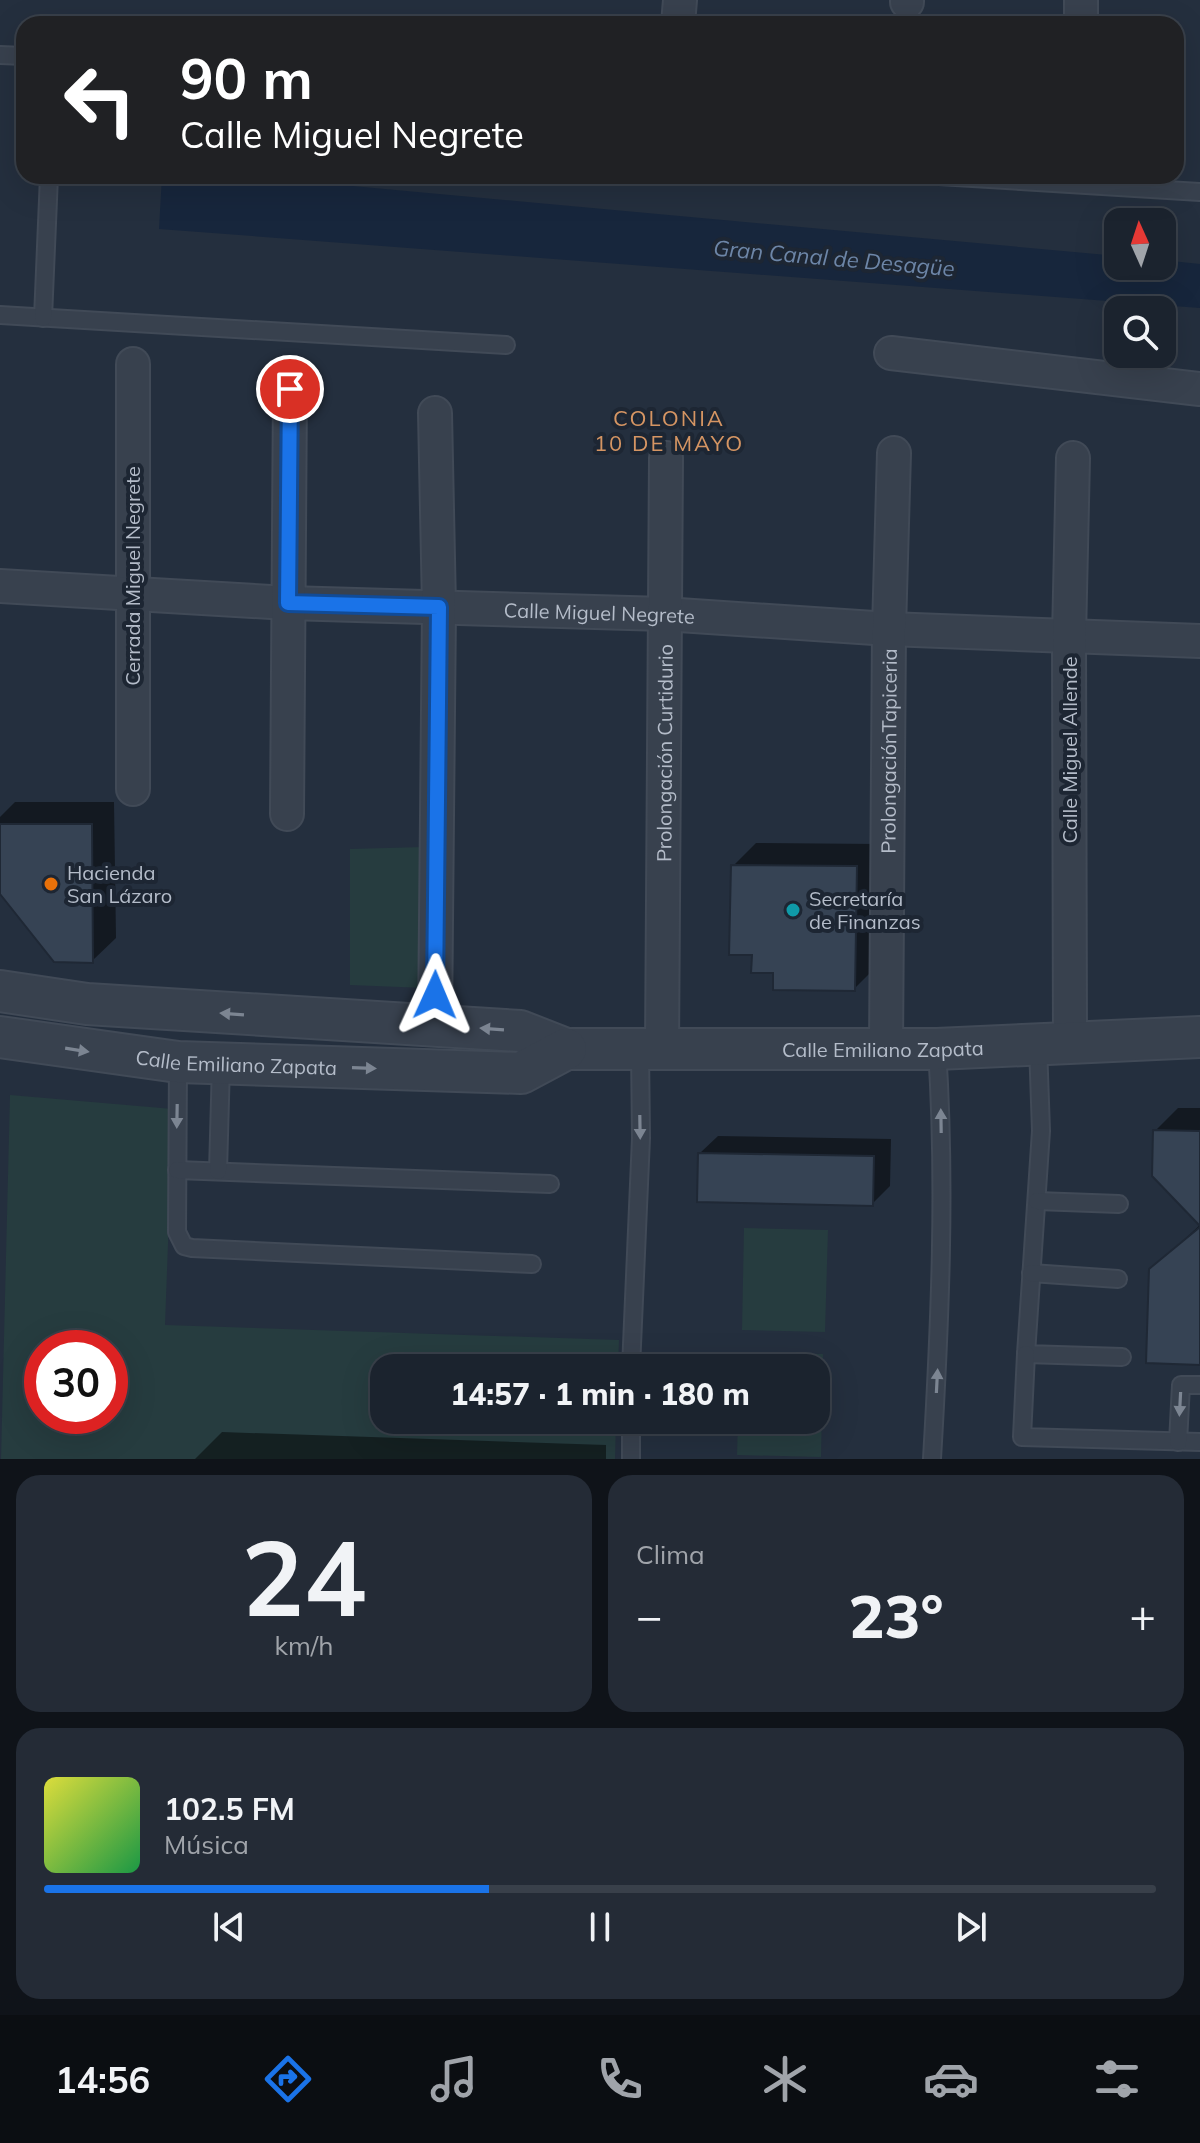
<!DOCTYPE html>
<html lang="es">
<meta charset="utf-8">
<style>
:root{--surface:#1b232e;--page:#242b36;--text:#f1f3f6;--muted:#a0a4aa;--line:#39404a;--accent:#1a73e8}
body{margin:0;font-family:Mulish,sans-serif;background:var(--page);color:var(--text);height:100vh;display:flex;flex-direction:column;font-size:30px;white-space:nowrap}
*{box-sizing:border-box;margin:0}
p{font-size:26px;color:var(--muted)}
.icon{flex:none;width:44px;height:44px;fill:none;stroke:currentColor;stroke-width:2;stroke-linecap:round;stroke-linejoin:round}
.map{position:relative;height:1459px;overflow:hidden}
.sheet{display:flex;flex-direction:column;gap:16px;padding:16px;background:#0f1319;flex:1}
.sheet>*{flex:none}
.hud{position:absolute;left:16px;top:16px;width:1168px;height:168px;border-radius:24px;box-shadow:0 8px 32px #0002,0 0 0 2px var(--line);background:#202124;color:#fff;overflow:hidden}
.needle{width:52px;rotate:357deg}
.tools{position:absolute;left:1104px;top:208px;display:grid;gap:16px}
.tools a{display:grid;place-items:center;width:72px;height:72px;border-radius:16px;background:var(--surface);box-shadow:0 8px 32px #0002,0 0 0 2px var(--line);font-size:40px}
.speed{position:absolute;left:24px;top:1330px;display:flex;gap:16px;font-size:40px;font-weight:700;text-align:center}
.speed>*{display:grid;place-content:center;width:104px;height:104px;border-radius:50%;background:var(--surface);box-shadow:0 8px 32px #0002,0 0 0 2px var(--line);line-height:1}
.speed .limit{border:12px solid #d22;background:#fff;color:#111}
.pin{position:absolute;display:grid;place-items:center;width:68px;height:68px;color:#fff;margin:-34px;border:4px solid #fff;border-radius:50%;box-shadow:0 2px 8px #0007}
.me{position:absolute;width:88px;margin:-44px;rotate:1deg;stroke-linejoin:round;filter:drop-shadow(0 0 6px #0008)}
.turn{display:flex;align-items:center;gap:28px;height:168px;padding:0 32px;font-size:36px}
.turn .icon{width:104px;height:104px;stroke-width:2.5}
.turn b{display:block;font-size:56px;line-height:68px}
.big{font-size:60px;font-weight:800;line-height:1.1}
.sheet .card{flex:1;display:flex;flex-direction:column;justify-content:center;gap:12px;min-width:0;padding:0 28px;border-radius:24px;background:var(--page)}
.sheet .dial{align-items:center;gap:0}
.dial b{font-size:104px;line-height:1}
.song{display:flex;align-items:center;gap:24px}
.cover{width:96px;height:96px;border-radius:12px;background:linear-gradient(135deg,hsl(60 70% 55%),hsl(140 70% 35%))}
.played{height:8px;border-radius:4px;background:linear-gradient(90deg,var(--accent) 40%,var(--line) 40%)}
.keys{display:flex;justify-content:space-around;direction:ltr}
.heat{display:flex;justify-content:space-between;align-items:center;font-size:44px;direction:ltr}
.sheet .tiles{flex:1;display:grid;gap:16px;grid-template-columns:1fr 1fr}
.card:last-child{grid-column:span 2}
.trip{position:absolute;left:370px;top:1354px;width:460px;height:80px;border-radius:24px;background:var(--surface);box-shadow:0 8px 32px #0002,0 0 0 2px var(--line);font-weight:800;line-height:80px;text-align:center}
.tabs{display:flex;height:128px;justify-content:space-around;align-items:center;background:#0b0e12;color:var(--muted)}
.tabs .icon{width:56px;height:56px}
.tabs .current{color:var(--accent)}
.tabs b{font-size:36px;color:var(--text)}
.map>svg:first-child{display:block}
.green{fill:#263c3f;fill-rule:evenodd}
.water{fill:#17263c}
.shadow{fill:#0007}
.building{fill:#364354;stroke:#1f2835;stroke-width:2}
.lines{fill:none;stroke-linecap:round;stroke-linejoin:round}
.service-casing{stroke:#414a57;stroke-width:20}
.minor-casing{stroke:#414a57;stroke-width:36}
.tertiary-casing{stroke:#414a57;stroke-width:44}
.service{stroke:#38414e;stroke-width:16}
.minor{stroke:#38414e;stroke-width:32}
.tertiary{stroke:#38414e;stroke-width:40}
.oneway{fill:#7c8592}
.route-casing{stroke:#114b97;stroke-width:20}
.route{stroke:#1a73e8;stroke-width:14}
.food-dot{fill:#e8710a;stroke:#1d2633;stroke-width:3}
.culture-dot{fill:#0f9aa8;stroke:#1d2633;stroke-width:3}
.labels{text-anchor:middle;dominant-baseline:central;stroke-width:8;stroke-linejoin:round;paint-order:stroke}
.street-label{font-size:20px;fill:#b4bcc9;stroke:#1d2633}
.poi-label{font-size:20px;fill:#b4bcc9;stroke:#1d2633;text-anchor:start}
.water-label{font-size:22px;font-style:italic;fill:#6d86a8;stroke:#1d2633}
.neighbourhood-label{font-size:22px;letter-spacing:2px;fill:#d59563;stroke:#1d2633}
</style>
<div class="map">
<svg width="1200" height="1459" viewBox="0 0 1200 1459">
<rect width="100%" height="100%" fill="#242f3e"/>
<g class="green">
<polygon points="424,847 425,988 350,985 350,849"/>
<path d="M10 1095 173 1109 165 1325 619 1340 618 1368H384V1420H616L615 1459H1ZM42 1348H110V1416H42Z"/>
<polygon points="744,1228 828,1230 825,1332 742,1330"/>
<polygon points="740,1353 823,1354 821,1457 737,1455 738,1420 816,1420 816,1368 739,1368"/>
</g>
<polygon class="water" points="162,176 242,176 1118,256 1118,266 1162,266 1162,260 1200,264 1200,308 159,229"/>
<g class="shadow">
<polygon points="15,802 114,802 116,938 92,961 0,891 0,817"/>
<polygon points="756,843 879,844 877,966 854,989 775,971 754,953 733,866"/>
<polygon points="1178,1108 1200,1108 1200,1223 1155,1131"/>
<polygon points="718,1136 891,1139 890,1186 872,1204 700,1153"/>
<polygon points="1200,1225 1200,1363 1151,1270"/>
<polygon points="222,1432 606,1445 606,1459 195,1459"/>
</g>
<g class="building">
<polygon points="0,824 92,824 93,963 54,962 0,894"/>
<polygon points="731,865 857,866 855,991 773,990 773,973 751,973 752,955 729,955"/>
<polygon points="1153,1130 1200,1131 1200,1226 1152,1176"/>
<polygon points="698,1153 874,1156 873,1206 697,1202"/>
<polygon points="1200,1227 1200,1365 1146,1363 1149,1269"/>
</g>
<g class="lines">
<g class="service-casing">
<g id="service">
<polyline points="0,55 24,56"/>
<polyline points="939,176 1200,192"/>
<polyline points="0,315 506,345"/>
<polyline points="43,318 49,176"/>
<polyline points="1038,1045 1041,1131 1026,1354 1122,1357"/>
<polyline points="178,1062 177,1232 184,1246 192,1248 532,1264"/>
<polyline points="177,1170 550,1184"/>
<polyline points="218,1171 221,1064"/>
<polyline points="1037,1201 1119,1204"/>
<polyline points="1031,1273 1118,1279"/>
<polyline points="1026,1354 1022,1437 1200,1442"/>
<polyline points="631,1368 641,1138 640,1050"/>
<polyline points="1178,1442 1181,1385 1200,1385"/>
<polyline points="631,1459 631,1420"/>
<path d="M932 1459C940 1323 946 1185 937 1049"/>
</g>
</g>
<g class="minor-casing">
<g id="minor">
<polyline points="907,2 907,0"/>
<polyline points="678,24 680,0"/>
<polyline points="1081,24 1081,0"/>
<polyline points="891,353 1200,389"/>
<polyline points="133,364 133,789"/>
<path id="s1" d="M0 586 288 603 664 614 889 629 1200 641"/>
<polyline points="287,814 290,389"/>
<polyline points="435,1025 439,607 435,413"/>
<polyline points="1070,1043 1069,637 1073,458"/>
<path id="s2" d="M662 1049 666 458"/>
<path id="s3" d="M886 1049 889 629 894 453"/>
</g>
</g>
<g class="tertiary-casing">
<g id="tertiary">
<path id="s4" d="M0 991 87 1004 520 1031 566 1049H937L1200 1037"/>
<path id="s5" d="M0 1037 178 1062 521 1073 566 1049"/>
</g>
</g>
<use href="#service" class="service"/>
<use href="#minor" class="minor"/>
<use href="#tertiary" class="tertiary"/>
</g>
<defs><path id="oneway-solid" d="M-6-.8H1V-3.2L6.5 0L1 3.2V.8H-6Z" transform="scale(2)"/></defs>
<g class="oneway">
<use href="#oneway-solid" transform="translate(232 1014) rotate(-176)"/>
<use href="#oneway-solid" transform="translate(492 1029) rotate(-176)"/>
<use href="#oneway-solid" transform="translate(77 1050) rotate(9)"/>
<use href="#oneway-solid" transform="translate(364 1068) rotate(2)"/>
<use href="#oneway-solid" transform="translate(177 1116) rotate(91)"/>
<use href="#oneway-solid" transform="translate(941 1121) rotate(-91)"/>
<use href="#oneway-solid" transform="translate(640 1127) rotate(89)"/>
<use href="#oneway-solid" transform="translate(937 1381) rotate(-87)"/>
<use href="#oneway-solid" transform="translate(1180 1404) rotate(93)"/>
</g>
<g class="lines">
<g class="route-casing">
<polyline id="route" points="290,389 288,603 439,607 435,995"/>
</g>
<use href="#route" class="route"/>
</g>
<circle class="food-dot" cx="51" cy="884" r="8"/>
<circle class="culture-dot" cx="793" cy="910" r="8"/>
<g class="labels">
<g class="street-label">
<text transform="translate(132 576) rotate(-90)">Cerrada Miguel Negrete</text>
<text stroke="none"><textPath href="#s1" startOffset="600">Calle Miguel Negrete</textPath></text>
<text transform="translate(1069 750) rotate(-90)">Calle Miguel Allende</text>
<text stroke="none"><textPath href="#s3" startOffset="298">ProlongaciónTapiceria</textPath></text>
<text stroke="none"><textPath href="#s2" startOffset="296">Prolongación Curtidurio</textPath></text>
<text stroke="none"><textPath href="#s4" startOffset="888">Calle Emiliano Zapata</textPath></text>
<text stroke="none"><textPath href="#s5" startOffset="238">Calle Emiliano Zapata</textPath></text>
</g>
<g class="poi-label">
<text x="67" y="872">Hacienda<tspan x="67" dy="23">San Lázaro</tspan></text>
<text x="809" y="898">Secretaría<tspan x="809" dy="23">de Finanzas</tspan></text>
</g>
<g class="water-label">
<text transform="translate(834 258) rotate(5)">Gran Canal de Desagüe</text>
</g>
<g class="neighbourhood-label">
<text x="669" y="418">COLONIA<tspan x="669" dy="25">10 DE MAYO</tspan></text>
</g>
</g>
</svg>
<div class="tools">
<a><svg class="needle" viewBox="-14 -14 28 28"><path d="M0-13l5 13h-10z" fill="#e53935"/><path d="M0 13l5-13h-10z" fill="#a0a4aa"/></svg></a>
<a><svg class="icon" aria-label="search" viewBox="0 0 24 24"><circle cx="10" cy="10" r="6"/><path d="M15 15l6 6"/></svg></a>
</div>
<div class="speed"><div class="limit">30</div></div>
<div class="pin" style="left:290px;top:389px;background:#d93025"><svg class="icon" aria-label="arrive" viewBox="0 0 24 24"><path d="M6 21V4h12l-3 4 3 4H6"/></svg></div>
<svg class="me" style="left:435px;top:995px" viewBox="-20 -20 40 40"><path d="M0-17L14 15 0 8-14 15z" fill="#1a73e8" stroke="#fff" stroke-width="4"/></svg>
<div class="trip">14:57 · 1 min · 180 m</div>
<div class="hud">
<div class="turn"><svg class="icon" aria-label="left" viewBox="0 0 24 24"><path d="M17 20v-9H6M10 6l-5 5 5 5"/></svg><div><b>90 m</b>Calle Miguel Negrete</div></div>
</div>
</div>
<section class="sheet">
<div class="tiles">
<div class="card dial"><b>24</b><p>km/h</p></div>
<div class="card"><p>Clima</p>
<div class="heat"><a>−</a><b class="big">23°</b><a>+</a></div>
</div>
<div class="card">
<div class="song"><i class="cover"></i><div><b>102.5 FM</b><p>Música</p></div></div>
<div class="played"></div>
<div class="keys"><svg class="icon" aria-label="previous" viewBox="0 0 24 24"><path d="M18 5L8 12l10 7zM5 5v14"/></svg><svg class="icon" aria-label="pause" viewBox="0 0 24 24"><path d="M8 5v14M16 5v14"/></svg><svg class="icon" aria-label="next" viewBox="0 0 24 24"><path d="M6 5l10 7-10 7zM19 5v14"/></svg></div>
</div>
</div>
</section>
<nav class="tabs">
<b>14:56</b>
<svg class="icon current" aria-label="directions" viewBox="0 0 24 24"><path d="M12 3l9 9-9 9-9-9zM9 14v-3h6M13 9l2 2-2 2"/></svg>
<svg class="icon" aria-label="music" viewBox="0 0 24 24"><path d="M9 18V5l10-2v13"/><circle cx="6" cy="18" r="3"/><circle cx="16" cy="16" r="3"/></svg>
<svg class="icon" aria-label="phone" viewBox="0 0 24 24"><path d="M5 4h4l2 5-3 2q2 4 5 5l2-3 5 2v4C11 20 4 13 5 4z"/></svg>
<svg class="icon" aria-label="climate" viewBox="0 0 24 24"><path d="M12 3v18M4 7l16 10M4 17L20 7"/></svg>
<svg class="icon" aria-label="car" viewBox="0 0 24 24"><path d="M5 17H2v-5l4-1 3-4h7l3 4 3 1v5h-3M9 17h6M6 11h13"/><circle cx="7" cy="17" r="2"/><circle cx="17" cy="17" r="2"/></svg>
<svg class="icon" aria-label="filters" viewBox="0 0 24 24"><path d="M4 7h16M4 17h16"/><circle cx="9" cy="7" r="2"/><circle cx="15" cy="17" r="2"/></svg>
</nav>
